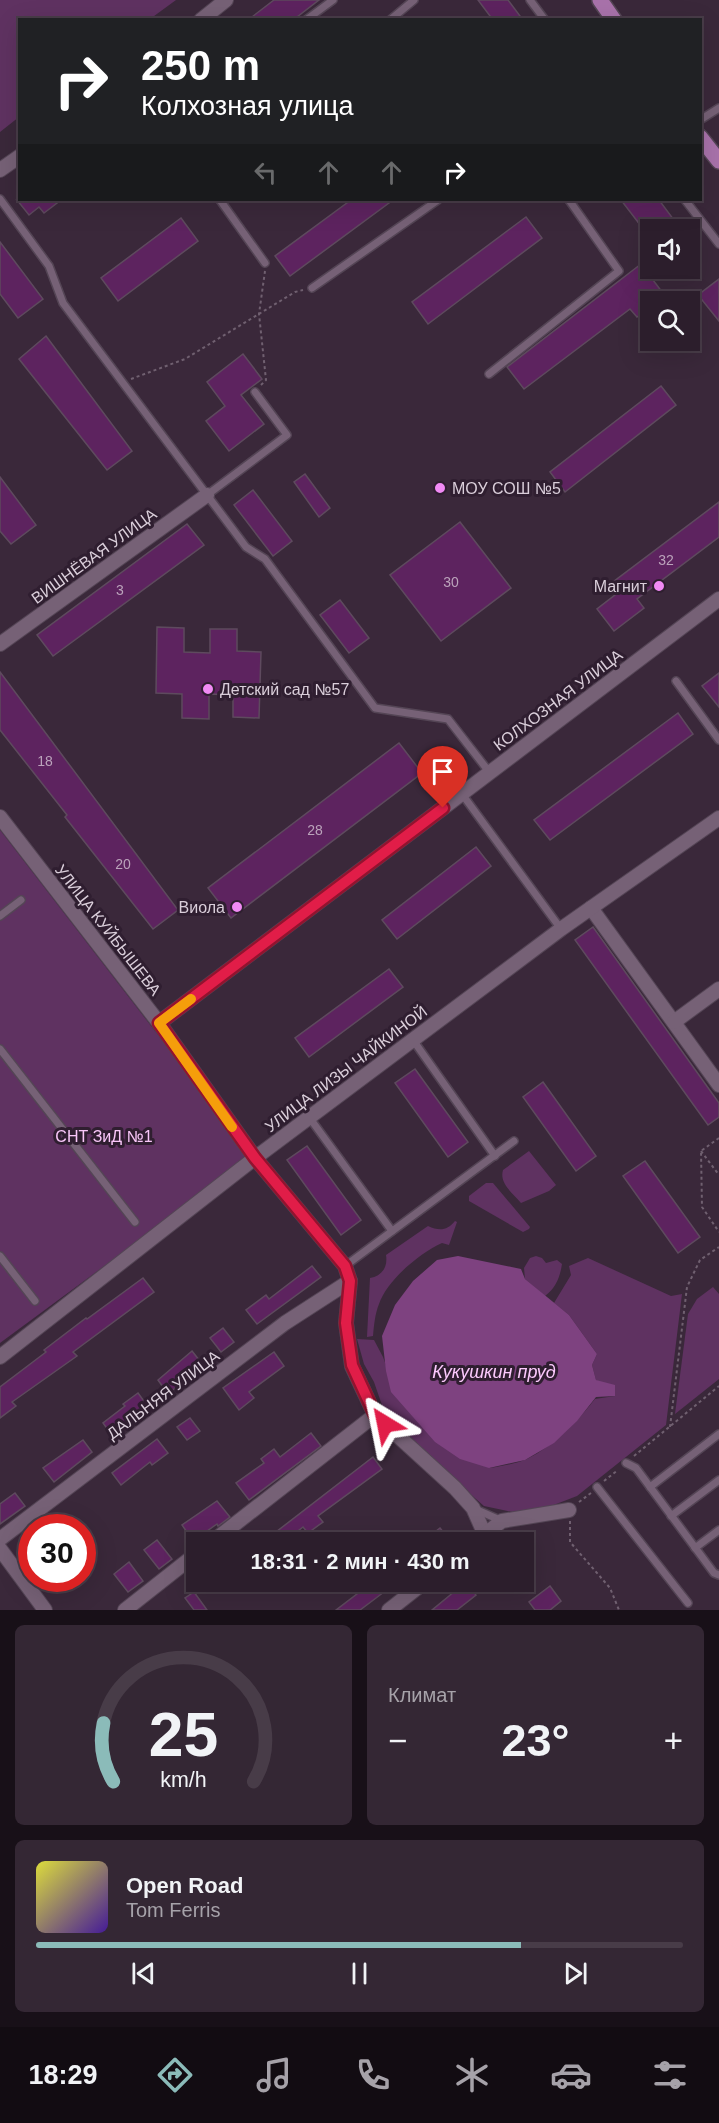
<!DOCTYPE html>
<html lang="ru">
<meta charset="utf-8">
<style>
:root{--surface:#2c1e2c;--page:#342734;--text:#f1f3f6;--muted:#a6a2a9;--line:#483c48;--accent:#8bbbb9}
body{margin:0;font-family:Arial,sans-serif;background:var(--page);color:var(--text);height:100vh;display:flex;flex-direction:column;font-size:22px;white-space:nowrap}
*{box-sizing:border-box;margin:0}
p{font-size:20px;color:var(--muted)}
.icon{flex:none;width:33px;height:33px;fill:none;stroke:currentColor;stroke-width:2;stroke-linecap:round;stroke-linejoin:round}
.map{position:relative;height:1610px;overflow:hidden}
.drawer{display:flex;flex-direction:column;gap:15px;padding:15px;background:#181018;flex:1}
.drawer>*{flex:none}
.hud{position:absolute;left:18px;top:18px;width:684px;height:183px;border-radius:0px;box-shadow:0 6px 24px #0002,0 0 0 2px var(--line);background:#202124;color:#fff;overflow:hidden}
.fabs{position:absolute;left:640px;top:219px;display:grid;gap:12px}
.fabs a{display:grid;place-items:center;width:60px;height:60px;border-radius:0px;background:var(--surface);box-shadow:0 6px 24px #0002,0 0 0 2px var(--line);font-size:30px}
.speed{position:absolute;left:18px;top:1514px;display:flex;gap:12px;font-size:30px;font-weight:700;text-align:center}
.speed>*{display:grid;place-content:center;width:78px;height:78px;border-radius:50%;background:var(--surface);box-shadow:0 6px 24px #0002,0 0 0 2px var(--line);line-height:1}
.speed .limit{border:9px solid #d22;background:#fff;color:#111}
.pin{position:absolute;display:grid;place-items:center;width:51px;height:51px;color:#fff;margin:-62px -26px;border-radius:50% 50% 50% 0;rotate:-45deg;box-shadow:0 0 6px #0007}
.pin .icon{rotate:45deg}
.me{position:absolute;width:66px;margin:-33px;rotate:325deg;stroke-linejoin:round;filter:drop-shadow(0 0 4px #0008)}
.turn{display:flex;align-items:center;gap:21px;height:126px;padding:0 24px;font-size:27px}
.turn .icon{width:78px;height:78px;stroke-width:2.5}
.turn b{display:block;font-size:42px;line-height:51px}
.lanes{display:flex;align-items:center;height:57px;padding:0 24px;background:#0003;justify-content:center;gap:30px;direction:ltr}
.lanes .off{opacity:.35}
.big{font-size:45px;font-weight:800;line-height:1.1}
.drawer .tile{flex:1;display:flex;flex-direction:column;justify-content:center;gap:9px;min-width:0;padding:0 21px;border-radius:9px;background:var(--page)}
.drawer .dial{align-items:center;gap:0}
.dial svg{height:156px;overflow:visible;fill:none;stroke:var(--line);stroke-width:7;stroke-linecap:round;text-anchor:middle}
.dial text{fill:var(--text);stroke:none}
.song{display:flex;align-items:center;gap:18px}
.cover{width:72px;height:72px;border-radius:9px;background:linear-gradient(135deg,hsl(60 70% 55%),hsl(260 70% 35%))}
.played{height:6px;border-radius:3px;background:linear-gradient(90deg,var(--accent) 75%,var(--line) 75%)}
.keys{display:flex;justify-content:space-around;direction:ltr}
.heat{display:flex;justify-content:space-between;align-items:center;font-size:33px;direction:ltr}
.drawer .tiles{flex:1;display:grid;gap:15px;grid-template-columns:1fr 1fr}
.tile:last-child{grid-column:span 2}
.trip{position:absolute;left:186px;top:1532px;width:348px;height:60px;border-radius:0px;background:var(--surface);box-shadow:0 6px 24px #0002,0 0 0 2px var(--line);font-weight:800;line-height:60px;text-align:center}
.dock{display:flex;height:96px;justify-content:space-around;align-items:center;background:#120c12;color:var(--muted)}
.dock .icon{width:42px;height:42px}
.dock .selected{color:var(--accent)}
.dock b{font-size:27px;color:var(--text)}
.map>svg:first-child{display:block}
.green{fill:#5f3261}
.water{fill:#7e4280}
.building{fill:#5d235f;stroke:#5e4a5e;stroke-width:1.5}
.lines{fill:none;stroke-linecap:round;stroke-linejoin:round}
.service-casing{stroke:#544555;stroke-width:10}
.minor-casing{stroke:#544555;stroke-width:16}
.primary-casing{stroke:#544555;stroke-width:18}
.path{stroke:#706070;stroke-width:2;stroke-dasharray:3 3;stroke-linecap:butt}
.service{stroke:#766176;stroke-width:7}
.minor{stroke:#766176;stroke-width:14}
.primary{stroke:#a872aa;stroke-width:15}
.route-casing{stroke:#92132f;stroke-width:15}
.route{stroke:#e11d48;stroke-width:10}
.slow{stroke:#f59e0b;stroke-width:10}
.poi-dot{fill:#f18af4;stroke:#2f1e30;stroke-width:2}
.labels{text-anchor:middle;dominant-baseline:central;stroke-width:6;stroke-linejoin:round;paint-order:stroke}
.number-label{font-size:14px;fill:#bba3bb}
.poi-label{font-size:16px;fill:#daceda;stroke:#2f1e30;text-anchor:start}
.street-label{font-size:16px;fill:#daceda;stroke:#2f1e30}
.park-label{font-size:16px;fill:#f9c6f9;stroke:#2f1e30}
.water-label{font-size:18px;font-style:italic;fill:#fcc9fd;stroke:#2f1e30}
</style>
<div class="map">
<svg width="719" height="1610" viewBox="0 0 719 1610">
<rect width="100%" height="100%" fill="#3a283a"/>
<g class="green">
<polygon points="0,0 176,0 150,19 20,20 19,117 0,132"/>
<polygon points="0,830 252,1157 0,1343"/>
<path d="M529 1151 556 1185 549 1191 521 1203C513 1193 499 1184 503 1170Z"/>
<polygon points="486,1183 493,1183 530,1227 529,1229 523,1232 469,1201 469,1196"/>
<path d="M455 1221 457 1222 449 1245 442 1243C420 1253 387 1280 379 1304 375 1314 374 1325 373 1336L367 1337 370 1278C382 1276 388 1267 386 1255L428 1226C439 1231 447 1231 455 1221Z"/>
<path d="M536 1256 542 1258 546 1263 557 1260 562 1264C560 1277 556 1288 545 1296L525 1279 524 1268 530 1258Z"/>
<path d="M588 1258 671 1296 682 1294 666 1425 577 1496 551 1506 513 1512 484 1506 436 1464 384 1411 374 1382 364 1364 357 1339 374 1340 383 1357 387 1368 490 1468C501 1466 516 1464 527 1459 555 1445 576 1423 595 1399L615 1396 596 1380 592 1365 597 1354 569 1315 554 1303 571 1275 569 1266Z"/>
<polygon points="713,1287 719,1294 719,1379 675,1414 688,1314 697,1299"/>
</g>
<polygon class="water" points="458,1256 521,1269 525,1279 569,1315 597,1354 592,1365 596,1380 615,1385 615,1396 596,1397 577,1421 554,1443 525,1460 489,1468 460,1459 435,1442 391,1392 386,1371 382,1336 395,1305 413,1281 437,1260"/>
<g class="building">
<polygon points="274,0 319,0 293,20 248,20"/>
<polygon points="478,0 508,0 523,20 493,20"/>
<polygon points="17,200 61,200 44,213 39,207 29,215"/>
<polygon points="351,200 393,200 290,276 275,256"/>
<polygon points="621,200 659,200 674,220 661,230 644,230"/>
<polygon points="526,217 542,238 428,324 412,302"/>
<polygon points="181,218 198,241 118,301 101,278"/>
<polygon points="0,242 43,299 18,318 0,294"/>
<polygon points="641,264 665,296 658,302 651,302 651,307 637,317 630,309 524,389 507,367"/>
<polygon points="719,279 719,321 698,295"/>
<polygon points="46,336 132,451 107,470 19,359"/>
<polygon points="243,354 262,379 241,395 264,424 229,451 206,421 225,406 207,382"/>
<polygon points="661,386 676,405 565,492 550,472"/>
<polygon points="305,474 330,508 319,517 294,482"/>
<polygon points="0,477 36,525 11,544 0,531"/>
<polygon points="253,490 292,541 273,556 234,505"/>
<polygon points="719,502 719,537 637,599 644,608 614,631 597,609 620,591 613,582"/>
<polygon points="460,522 511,588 441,641 390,575"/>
<polygon points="187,524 204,545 53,656 37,635"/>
<polygon points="340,600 369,638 349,653 320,615"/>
<polygon points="157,627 184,628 184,652 210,653 210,629 237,629 237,651 261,652 259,718 233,717 233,695 209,694 209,719 182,718 182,694 156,693"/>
<polygon points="0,672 178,910 153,929 65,817 67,815 0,730"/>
<polygon points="719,673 719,707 702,686"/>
<polygon points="678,713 693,734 550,840 534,820"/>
<polygon points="399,743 422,773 231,918 208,888"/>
<polygon points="476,847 491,866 397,939 382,920"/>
<polygon points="593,927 719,1103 719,1117 708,1125 575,940"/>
<polygon points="389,969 403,987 309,1057 295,1038"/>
<polygon points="415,1069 468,1142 448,1157 395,1083"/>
<polygon points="543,1082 596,1156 576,1171 523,1097"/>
<polygon points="307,1146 361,1220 341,1235 287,1160"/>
<polygon points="645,1161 700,1237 678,1253 623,1176"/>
<polygon points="312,1266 321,1277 257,1324 246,1310 266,1295 269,1299"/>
<polygon points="143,1278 154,1292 73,1352 77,1356 12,1402 16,1406 0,1418 0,1387 46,1352 44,1350 86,1318 87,1319"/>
<polygon points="223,1328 234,1342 221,1352 210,1338"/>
<polygon points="192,1351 203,1365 168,1394 158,1380"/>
<polygon points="274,1352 284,1366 249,1392 254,1398 239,1410 223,1388"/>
<polygon points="138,1393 149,1408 113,1437 103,1423 125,1406 123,1404"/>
<polygon points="190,1418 200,1431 187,1440 177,1427"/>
<polygon points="311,1433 321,1446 249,1500 236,1483 264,1463 261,1459 274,1449 280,1457"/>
<polygon points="157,1439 168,1453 152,1465 150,1462 121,1485 112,1473"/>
<polygon points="83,1440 92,1452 54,1482 43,1468"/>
<polygon points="373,1457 382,1469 318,1516 323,1522 308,1533 303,1527 284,1542 263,1542"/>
<polygon points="15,1493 25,1506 0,1524 0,1504"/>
<polygon points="217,1501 230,1517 218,1526 217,1524 193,1541 182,1525"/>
<polygon points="440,1528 451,1542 422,1542"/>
<polygon points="32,1538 32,1563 19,1547"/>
<polygon points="157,1540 172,1559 159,1569 144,1550"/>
<polygon points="129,1562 143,1581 128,1592 114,1574"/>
<polygon points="40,1578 67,1578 50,1591"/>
<polygon points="374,1581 384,1592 360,1610 336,1610"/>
<polygon points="466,1582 476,1595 457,1610 432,1610"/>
<polygon points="550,1586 561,1601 550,1610 535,1610 529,1602"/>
<polygon points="194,1592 207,1610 194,1610 185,1598"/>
</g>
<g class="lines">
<g class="service-casing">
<g id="service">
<polyline points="530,0 545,20"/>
<polyline points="306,20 333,0"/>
<polyline points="390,20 414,0"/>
<polyline points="700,120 719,108"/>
<polyline points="0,199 49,266 63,303 246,547 265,559 375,708 448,719 490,773"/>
<polyline points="220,200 265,263"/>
<polyline points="685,200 719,244"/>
<polyline points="312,288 438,200"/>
<polyline points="489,374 619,271 569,200"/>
<polyline points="207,495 287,435 255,392"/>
<polyline points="676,681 719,740"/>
<polyline points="462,794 561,929"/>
<polyline points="0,916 21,900"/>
<polyline points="413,1040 495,1156"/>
<polyline points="0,1049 135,1222"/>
<polyline points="309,1117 392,1231"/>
<polyline points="0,1256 35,1301"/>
<polyline points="345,1266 514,1141"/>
<polyline points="626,1463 636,1468 714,1573 719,1575"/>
<polyline points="597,1487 688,1603"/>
<polyline points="650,1487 719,1434"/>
<polyline points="475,1509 502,1521"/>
<polyline points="671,1516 719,1480"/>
<polyline points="695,1548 719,1530"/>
</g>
</g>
<g class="minor-casing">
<g id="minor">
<polyline points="201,20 226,0"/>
<polyline points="0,170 20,156"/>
<polyline points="0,644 207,495"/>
<polyline points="0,817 159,1023 255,1158 345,1266 350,1281 346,1323 352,1366 375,1415 455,1488 473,1508 485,1535"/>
<polyline points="591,908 719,1085"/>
<polyline points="674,1022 719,989"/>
<polyline points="159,1023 719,599"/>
<polyline points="0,1357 255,1158 561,929 719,818"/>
<polyline points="0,1539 285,1323 350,1281"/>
<polyline points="212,1542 375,1415"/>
<polyline points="475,1542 502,1521 569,1510"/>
<polyline points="0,1549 45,1610"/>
<polyline points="125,1610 196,1554"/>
<polyline points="389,1610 426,1581"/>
</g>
</g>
<g class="primary-casing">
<g id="primary">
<polyline points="600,0 614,20"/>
<polyline points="700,137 719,161"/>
</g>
</g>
<g class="path">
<polyline points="131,379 185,359 295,292 303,290"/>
<polyline points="261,385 266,380 259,314 265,271"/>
<polyline points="719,1138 701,1151 702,1207 719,1232"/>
<polyline points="701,1151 719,1175"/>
<polyline points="670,1427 687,1287 700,1260 719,1247"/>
<polyline points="634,1456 719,1386"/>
<polyline points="604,1481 618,1470"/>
<polyline points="579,1502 591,1493"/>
<polyline points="570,1521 570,1542 610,1588 619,1610"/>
</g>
<use href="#service" class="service"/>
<use href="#minor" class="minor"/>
<use href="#primary" class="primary"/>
</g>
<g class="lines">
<g class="route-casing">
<polyline id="route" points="385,1424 375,1415 352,1365 346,1323 350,1281 345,1266 255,1158 159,1023 443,808"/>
</g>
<use href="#route" class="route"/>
<polyline class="slow" points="191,999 159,1023 232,1127"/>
</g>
<g class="poi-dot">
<circle cx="440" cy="488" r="6"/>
<circle cx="659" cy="586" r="6"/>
<circle cx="208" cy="689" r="6"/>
<circle cx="237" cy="907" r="6"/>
</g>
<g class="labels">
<g class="number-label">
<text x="666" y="560">32</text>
<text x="451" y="582">30</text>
<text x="120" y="590">3</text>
<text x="45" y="761">18</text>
<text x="315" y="830">28</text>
<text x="123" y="864">20</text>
</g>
<g class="poi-label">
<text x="452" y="488">МОУ СОШ №5</text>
<text x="647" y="586" text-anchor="end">Магнит</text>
<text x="220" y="689">Детский сад №57</text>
<text x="225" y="907" text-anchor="end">Виола</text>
</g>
<g class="street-label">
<text transform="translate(94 556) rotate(-36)">ВИШНЁВАЯ УЛИЦА</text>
<text transform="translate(558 700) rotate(-37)">КОЛХОЗНАЯ УЛИЦА</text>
<text transform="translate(108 930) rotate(52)">УЛИЦА КУЙБЫШЕВА</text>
<text transform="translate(346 1069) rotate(-37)">УЛИЦА ЛИЗЫ ЧАЙКИНОЙ</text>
<text transform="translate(163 1395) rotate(-37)">ДАЛЬНЯЯ УЛИЦА</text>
</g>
<g class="park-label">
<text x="104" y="1136">СНТ ЗиД №1</text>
</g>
<g class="water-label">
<text x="494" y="1372">Кукушкин пруд</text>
</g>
</g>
</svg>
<div class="fabs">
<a><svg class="icon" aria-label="sound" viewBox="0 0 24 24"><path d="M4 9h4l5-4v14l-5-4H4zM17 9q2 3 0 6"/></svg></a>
<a><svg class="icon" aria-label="search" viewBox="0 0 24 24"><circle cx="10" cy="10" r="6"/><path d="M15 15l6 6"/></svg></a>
</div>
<div class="speed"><div class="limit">30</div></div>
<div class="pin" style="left:443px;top:808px;background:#d93025"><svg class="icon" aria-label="arrive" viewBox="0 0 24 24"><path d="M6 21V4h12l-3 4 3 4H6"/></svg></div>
<svg class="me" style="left:385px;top:1424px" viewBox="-20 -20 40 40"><path d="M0-17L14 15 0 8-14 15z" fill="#e11d48" stroke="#fff" stroke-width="4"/></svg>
<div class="trip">18:31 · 2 мин · 430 m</div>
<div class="hud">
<div class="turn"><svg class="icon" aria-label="right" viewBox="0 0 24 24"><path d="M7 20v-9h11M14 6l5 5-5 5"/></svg><div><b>250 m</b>Колхозная улица</div></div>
<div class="lanes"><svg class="icon off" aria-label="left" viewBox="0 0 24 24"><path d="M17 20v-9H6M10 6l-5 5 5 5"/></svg><svg class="icon off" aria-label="ahead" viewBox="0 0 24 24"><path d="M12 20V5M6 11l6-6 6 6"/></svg><svg class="icon off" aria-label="ahead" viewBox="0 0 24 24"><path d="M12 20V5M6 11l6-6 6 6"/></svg><svg class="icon" aria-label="right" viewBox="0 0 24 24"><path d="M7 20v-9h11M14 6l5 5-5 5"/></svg></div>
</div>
</div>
<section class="drawer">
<div class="tiles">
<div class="tile dial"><svg viewBox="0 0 100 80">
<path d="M14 69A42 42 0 1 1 86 69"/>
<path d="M14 69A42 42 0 0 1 9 39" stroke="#8bbbb9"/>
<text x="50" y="56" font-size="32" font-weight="700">25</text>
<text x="50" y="72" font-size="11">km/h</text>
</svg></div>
<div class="tile"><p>Климат</p>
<div class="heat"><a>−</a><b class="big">23°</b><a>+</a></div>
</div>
<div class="tile">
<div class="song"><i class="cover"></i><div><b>Open Road</b><p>Tom Ferris</p></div></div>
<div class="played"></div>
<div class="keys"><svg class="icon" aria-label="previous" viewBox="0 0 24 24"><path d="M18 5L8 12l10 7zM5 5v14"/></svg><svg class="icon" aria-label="pause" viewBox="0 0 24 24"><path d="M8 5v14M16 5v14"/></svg><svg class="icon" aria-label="next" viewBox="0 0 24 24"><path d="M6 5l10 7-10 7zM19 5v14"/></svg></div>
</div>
</div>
</section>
<nav class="dock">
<b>18:29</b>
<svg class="icon selected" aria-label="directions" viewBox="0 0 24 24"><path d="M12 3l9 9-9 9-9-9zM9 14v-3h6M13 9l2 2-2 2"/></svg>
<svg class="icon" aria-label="music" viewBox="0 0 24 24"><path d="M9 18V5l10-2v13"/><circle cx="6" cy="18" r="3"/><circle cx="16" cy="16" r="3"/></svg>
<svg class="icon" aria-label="phone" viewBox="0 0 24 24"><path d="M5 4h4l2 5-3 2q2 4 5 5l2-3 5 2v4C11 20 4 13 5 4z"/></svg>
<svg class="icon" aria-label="climate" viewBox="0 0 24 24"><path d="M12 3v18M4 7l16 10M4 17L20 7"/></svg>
<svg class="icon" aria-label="car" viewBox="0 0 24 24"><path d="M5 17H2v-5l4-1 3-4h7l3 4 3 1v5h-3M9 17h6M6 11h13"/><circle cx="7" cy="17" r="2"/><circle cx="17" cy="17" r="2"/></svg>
<svg class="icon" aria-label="filters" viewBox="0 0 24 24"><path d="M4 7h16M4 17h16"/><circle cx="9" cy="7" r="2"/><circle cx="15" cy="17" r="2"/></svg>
</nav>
